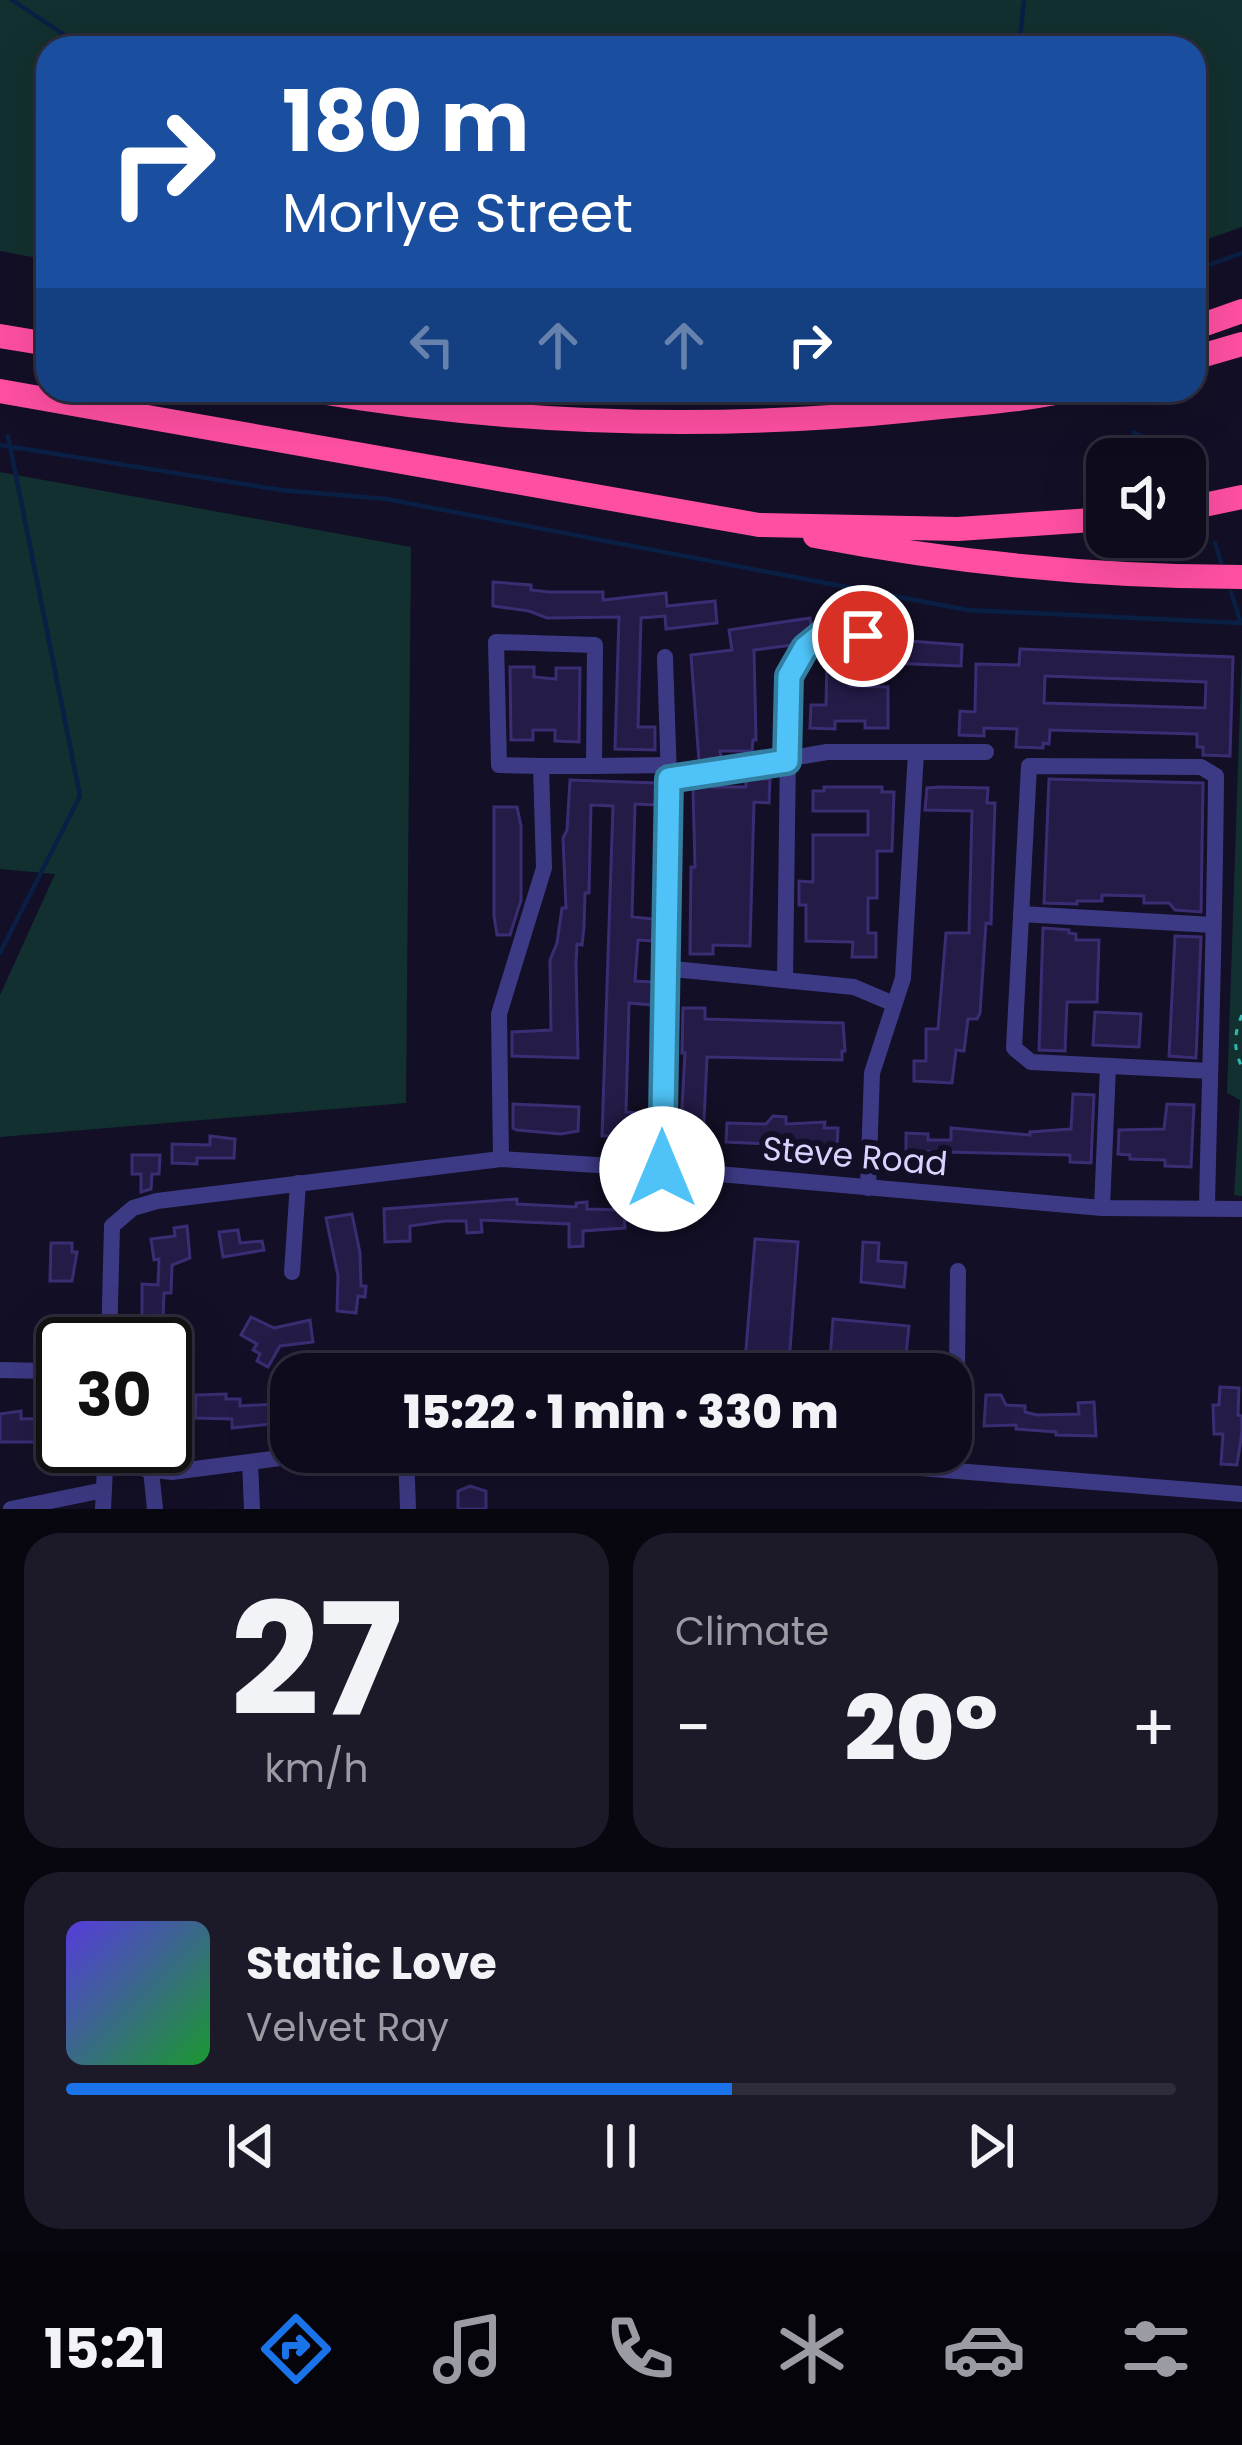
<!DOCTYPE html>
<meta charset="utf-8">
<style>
:root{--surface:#0e0b1c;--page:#1c1929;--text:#f1f3f6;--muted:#9b9ba3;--line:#2e2b3b;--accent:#1a73e8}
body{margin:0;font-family:Poppins,sans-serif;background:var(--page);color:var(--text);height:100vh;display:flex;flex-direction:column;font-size:45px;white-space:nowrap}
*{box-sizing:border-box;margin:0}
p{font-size:39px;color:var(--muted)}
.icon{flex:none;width:66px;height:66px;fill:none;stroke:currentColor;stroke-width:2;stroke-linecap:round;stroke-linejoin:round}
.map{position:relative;height:1509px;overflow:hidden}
.details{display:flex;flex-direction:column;gap:24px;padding:24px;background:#08060f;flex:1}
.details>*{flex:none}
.guide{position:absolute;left:36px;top:36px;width:1170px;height:366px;border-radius:36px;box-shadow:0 12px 48px #0002,0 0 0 3px var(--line);background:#1a4fa0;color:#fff;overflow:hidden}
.buttons{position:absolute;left:1086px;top:438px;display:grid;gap:24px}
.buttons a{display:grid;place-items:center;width:120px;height:120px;border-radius:24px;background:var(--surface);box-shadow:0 12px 48px #0002,0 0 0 3px var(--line);font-size:60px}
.speed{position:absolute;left:36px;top:1317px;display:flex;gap:24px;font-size:60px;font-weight:700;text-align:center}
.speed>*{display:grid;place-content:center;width:156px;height:156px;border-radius:50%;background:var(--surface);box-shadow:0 12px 48px #0002,0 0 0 3px var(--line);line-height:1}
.speed .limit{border:6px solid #111;border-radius:18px;background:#fff;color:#111}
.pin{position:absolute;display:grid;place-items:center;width:102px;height:102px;color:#fff;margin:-51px;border:6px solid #fff;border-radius:50%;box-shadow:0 3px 12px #0007}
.me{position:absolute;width:132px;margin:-66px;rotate:0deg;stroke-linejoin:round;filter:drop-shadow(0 0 9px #0008)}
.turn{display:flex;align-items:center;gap:42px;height:252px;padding:0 48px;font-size:54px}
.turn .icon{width:156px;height:156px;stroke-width:2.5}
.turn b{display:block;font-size:84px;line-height:102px}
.lanes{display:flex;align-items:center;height:114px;padding:0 48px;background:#0003;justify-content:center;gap:60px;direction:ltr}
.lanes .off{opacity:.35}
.big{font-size:90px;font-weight:800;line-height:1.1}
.details .widget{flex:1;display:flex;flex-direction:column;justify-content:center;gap:18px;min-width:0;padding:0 42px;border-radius:36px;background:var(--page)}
.details .dial{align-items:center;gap:0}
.dial b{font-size:156px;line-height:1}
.song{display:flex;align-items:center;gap:36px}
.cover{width:144px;height:144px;border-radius:18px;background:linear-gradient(135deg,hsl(250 70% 55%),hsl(130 70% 35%))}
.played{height:12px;border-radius:6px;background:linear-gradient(90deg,var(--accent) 60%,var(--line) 60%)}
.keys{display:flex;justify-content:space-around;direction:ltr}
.heat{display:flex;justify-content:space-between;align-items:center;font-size:66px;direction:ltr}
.details .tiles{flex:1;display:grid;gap:24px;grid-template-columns:1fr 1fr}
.widget:last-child{grid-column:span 2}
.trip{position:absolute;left:270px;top:1353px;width:702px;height:120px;border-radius:36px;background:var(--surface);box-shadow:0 12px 48px #0002,0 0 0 3px var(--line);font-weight:800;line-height:120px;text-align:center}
.menu{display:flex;height:192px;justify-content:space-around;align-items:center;background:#06040b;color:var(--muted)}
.menu .icon{width:84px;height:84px}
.menu .current{color:var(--accent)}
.menu b{font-size:54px;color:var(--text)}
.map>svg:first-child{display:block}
.green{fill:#12302f}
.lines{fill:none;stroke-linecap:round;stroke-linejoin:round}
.stream{stroke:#0a1f44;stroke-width:4.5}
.building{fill:#241b47;stroke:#3b2d73;stroke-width:3;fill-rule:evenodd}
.path{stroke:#2fb8b0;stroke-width:3;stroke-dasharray:6 9;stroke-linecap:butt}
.minor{stroke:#3d3a85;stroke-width:16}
.highway{stroke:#ff4fa3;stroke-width:24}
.route-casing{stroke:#337fa1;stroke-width:30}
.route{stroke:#4fc3f7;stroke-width:21}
.labels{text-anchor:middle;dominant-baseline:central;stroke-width:12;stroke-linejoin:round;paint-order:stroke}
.street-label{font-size:33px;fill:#d9d4ff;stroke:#130f26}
</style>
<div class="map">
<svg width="1242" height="1509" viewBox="0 0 1242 1509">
<rect width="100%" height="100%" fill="#130f26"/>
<g class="green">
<polygon points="0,0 1242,0 1242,227 1194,244 1194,48 48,48 48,260 0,251"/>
<polygon points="0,472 411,547 406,1103 0,1137 0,995 55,874 0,869"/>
<polygon points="1242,648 1242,1196 1234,1195 1240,1100 1227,1093"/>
</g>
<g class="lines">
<g class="stream">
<polyline points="12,0 84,48"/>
<polyline points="1019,48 1024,0"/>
<polyline points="1194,270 1242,253"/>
<polyline points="1134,432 1182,459"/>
<polyline points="0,445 281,490 386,499 967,610 1241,623 1231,592"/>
<polyline points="1185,460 1196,467"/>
<polyline points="1215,543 1221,562"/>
<polyline points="0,953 80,796 8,436"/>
</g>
</g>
<g class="building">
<polygon points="493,582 531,585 531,590 549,592 603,592 603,600 666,593 667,606 715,601 717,623 666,629 665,616 641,618 638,727 655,727 655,750 615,749 619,617 547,618 529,611 493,606"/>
<polygon points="810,618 811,626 792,645 754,650 756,740 753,740 752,751 720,751 721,757 699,761 691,655 732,650 729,630"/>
<polygon points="882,639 962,645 961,666 890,663 891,660 880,659"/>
<path d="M1020 649 1233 657 1230 756 1203 755V747H1197V734L1050 730 1049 744 1043 743V748L1016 747 1017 729 984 728V736L959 735 960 711 975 712 976 664 1019 665ZM1045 676 1206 682 1205 708 1044 703Z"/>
<polygon points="827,658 848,658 850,686 888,687 888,728 865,728 865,721 835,721 835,729 810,728 811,705 826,705"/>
<polygon points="510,667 534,667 534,677 556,679 556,668 580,668 579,742 555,741 555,730 533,730 533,740 511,740"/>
<polygon points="746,779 770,779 769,803 754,802 750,946 713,945 713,954 690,954 691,867 695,867 693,788 715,784 714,787 746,787"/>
<polygon points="1049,779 1203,783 1201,912 1175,910 1169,903 1144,903 1144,896 1102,895 1102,901 1077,901 1077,904 1044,903"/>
<polygon points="570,780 656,783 656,805 635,804 632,917 654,919 653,941 638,940 635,981 653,982 652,997 652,1005 629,1003 626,1112 649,1114 647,1136 602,1136 613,806 591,805 589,893 585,893 584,927 582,945 577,944 576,963 578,1058 512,1056 512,1032 551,1030 550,960 557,943 562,908 566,908 563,838 567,830"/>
<polygon points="824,787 882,787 882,792 894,792 892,851 877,851 877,898 868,898 868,933 876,933 876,957 852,957 853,942 806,941 806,905 799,905 799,881 813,882 813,835 868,835 868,811 813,811 813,791 824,791"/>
<polygon points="940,787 988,788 987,803 995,803 991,924 986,923 980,1013 977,1019 968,1019 964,1051 956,1050 952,1083 914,1081 914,1061 926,1061 926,1029 938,1029 946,933 969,933 972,811 925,810 927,788"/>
<polygon points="494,807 517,807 521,826 521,900 510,935 497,935 494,916"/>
<polygon points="1043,928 1069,930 1069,933 1076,934 1076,940 1099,940 1097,1002 1067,1002 1065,1051 1039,1050"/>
<polygon points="1175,936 1201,937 1196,1058 1169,1056"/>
<polygon points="683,1008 705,1008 705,1019 843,1023 845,1051 842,1051 842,1060 707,1057 703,1143 680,1143 685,1053 682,1053"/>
<polygon points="1095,1012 1141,1014 1139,1047 1093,1045"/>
<polygon points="1073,1094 1094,1095 1091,1163 1070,1162 1070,1155 906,1151 906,1133 928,1134 928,1140 951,1140 951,1128 1030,1135 1030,1132 1071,1129"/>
<polygon points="513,1104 579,1107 578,1131 561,1134 517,1130 513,1128"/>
<polygon points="1167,1104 1194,1105 1191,1167 1165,1166 1165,1160 1130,1159 1130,1155 1118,1154 1119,1130 1164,1129"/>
<polygon points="773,1116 786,1117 786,1124 825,1122 824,1128 838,1128 837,1147 726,1142 727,1123 766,1124"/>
<polygon points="210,1136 235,1139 234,1158 197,1158 197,1164 172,1163 172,1144 210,1145"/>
<polygon points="132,1155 160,1155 159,1174 152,1174 151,1189 141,1192 141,1174 132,1174"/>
<polygon points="517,1199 517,1204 576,1207 576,1203 587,1202 587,1209 624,1210 625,1228 583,1231 583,1246 569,1247 569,1224 481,1220 482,1232 467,1233 466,1221 445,1221 410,1226 410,1241 385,1242 384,1209"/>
<polygon points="662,1202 676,1202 676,1207 682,1207 681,1226 655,1226 655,1206 662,1206"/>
<polygon points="352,1214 360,1253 361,1286 366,1286 365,1297 358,1296 356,1313 337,1311 338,1276 326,1218"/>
<polygon points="187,1226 190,1258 172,1265 171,1293 164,1293 162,1344 142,1344 142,1284 158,1285 159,1259 154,1260 151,1239 175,1236 174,1228"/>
<polygon points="238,1230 240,1243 262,1241 264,1250 223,1257 219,1232"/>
<polygon points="755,1239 798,1242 789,1363 818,1366 817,1374 744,1374"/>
<polygon points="863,1242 879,1243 878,1261 906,1263 904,1287 861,1282"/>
<polygon points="51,1243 72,1243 72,1252 77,1252 72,1281 50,1281"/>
<polygon points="251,1317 274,1328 310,1320 313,1342 280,1346 268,1367 257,1361 260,1354 253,1350 257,1344 241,1335"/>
<polygon points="49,1319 74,1319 74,1338 67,1341 48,1338"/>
<polygon points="833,1319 909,1326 904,1374 829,1374"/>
<polygon points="342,1354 362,1354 362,1360 410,1355 412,1374 343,1374"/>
<polygon points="1220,1387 1239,1388 1238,1415 1242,1416 1242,1432 1237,1465 1221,1464 1223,1434 1214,1434 1213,1405 1219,1405"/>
<polygon points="226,1394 226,1399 240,1399 240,1406 291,1403 291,1422 232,1428 232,1419 195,1418 196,1395"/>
<polygon points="986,1395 1001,1395 1006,1405 1025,1406 1025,1412 1037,1415 1079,1414 1078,1403 1094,1402 1096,1436 1056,1435 1056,1432 1016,1429 1016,1425 984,1426"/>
<polygon points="21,1411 21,1419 58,1418 58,1449 35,1449 35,1442 0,1442 0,1414"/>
<polygon points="470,1486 486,1491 486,1509 458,1509 458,1491"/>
</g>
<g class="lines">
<path class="path" d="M1242 1015C1234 1033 1233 1049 1242 1067"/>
<g class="minor">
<polyline points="594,766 668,765"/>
<polyline points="669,779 827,752 986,752"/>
<polyline points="1021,914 1213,925"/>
<polyline points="663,968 854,987 894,1004"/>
<polyline points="785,979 789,676 805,648 827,630 863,636"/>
<polyline points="501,1159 499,1014 544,868 541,766 499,765 496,642 595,645 594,766 541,766"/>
<polyline points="662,1169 669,779 665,657"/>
<polyline points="868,1188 872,1073 903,978 916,752"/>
<path d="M1207 1206C1210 1063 1215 919 1216 776L1201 767 1029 766 1014 1048 1031 1062 1210 1071"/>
<polyline points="1102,1208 1108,1067"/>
<polyline points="292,1272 298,1183"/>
<polyline points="109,1344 112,1226 133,1208 157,1201 501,1159 662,1169 1102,1208 1242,1209"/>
<polyline points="0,1370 47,1371 63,1377"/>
<polyline points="122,1446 145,1469 172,1472 326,1452"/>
<polyline points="406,1452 408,1509"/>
<polyline points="721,1452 1242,1494"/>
<polyline points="250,1462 252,1509"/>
<polyline points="151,1470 155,1509"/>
<polyline points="956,1471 958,1271"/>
<polyline points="11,1509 104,1490"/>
<polyline points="103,1509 106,1446"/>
</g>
<g class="highway">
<polyline points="1194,328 1242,311"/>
<polyline points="0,336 48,344"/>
<polyline points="1194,358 1242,344"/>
<path d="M308 390C509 425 710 431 913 410 965 404 1017 402 1068 390"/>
<polyline points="0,391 759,525 958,529 1107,519"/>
<polyline points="1185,509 1242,497"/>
<path d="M815 536C956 563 1098 577 1242 577"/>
</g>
</g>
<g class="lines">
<g class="route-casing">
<polyline id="route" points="662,1169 669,779 787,761 789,676 805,648 827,630 837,628 863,636"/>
</g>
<use href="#route" class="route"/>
</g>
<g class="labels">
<g class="street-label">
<text transform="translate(855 1156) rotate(5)">Steve Road</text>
</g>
</g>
</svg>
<div class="buttons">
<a><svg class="icon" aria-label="sound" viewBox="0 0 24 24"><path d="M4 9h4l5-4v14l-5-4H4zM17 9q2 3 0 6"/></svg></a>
</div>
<div class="speed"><div class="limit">30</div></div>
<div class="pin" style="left:863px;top:636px;background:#d93025"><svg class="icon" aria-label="arrive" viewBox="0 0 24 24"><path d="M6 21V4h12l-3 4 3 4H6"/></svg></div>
<svg class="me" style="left:662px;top:1169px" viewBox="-20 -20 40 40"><circle r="19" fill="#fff"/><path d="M0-13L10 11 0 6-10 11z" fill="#4fc3f7"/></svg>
<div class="trip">15:22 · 1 min · 330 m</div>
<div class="guide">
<div class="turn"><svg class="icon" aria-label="right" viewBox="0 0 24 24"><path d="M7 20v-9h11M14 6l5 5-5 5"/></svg><div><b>180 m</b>Morlye Street</div></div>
<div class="lanes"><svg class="icon off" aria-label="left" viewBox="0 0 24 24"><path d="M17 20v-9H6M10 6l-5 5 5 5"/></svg><svg class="icon off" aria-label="ahead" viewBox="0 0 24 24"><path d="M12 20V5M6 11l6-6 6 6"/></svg><svg class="icon off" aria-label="ahead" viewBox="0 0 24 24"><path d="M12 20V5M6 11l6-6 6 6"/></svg><svg class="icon" aria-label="right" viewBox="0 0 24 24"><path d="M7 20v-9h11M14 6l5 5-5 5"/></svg></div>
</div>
</div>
<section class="details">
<div class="tiles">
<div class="widget dial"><b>27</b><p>km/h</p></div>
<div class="widget"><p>Climate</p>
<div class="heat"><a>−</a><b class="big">20°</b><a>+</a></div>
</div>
<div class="widget">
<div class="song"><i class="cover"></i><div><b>Static Love</b><p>Velvet Ray</p></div></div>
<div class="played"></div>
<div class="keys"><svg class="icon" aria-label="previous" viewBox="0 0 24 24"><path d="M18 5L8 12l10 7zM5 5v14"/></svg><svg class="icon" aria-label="pause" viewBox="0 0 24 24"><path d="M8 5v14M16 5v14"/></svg><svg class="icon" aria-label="next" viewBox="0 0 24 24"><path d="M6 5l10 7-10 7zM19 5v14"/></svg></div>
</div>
</div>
</section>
<nav class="menu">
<b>15:21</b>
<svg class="icon current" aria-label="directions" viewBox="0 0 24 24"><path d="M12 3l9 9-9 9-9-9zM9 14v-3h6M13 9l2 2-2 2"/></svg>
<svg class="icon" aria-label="music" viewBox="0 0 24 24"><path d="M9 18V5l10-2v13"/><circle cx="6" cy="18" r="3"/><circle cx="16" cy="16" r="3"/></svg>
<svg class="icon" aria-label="phone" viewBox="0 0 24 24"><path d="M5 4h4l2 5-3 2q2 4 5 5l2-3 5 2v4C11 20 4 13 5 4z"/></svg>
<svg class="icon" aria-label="climate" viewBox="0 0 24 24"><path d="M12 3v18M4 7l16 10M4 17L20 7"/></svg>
<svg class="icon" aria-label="car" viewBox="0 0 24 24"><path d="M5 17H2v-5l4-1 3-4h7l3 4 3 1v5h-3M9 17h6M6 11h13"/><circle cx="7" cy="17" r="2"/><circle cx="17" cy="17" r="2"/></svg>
<svg class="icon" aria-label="filters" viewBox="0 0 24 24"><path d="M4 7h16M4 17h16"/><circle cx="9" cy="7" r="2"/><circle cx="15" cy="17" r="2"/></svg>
</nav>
